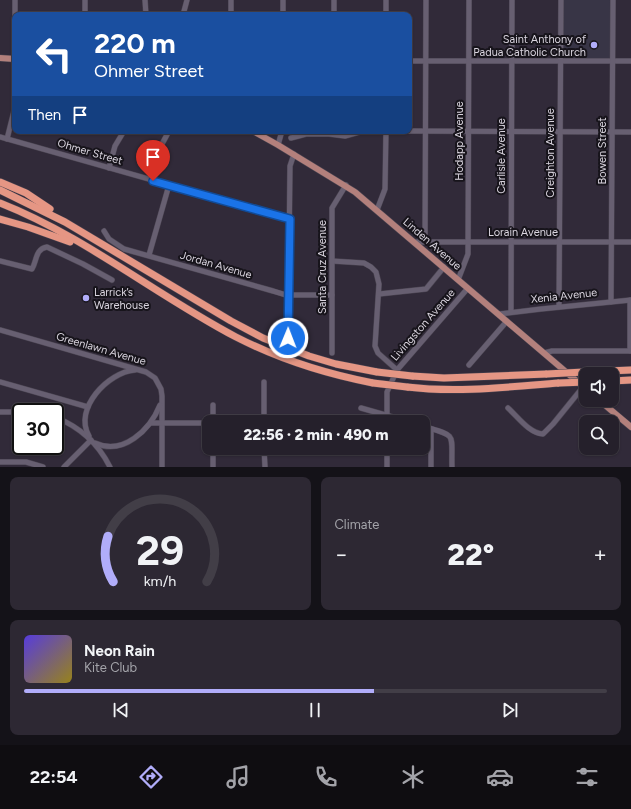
<!DOCTYPE html>
<meta charset="utf-8">
<style>
:root{--surface:#25202b;--page:#2d2833;--text:#f1f3f6;--muted:#a3a3a9;--line:#423e47;--accent:#b1adfa}
body{margin:0;font-family:Figtree,sans-serif;background:var(--page);color:var(--text);height:100vh;display:flex;flex-direction:column;font-size:15px;white-space:nowrap}
*{box-sizing:border-box;margin:0}
p{font-size:13px;color:var(--muted)}
.icon{flex:none;width:22px;height:22px;fill:none;stroke:currentColor;stroke-width:2;stroke-linecap:round;stroke-linejoin:round}
.map{position:relative;height:467px;overflow:hidden}
.sheet{display:flex;flex-direction:column;gap:10px;padding:10px;background:#141218;flex:1}
.sheet>*{flex:none}
.banner{position:absolute;left:12px;top:12px;width:400px;height:122px;border-radius:8px;box-shadow:0 1px 3px #0004,0 0 0 1px var(--line);background:#1a4fa0;color:#fff;overflow:hidden}
.controls{position:absolute;left:579px;top:367px;display:grid;gap:8px}
.controls a{display:grid;place-items:center;width:40px;height:40px;border-radius:8px;background:var(--surface);box-shadow:0 1px 3px #0004,0 0 0 1px var(--line);font-size:20px}
.speed{position:absolute;left:12px;top:403px;display:flex;gap:8px;font-size:20px;font-weight:700;text-align:center}
.speed>*{display:grid;place-content:center;width:52px;height:52px;border-radius:50%;background:var(--surface);box-shadow:0 1px 3px #0004,0 0 0 1px var(--line);line-height:1}
.speed .limit{border:2px solid #111;border-radius:6px;background:#fff;color:#111}
.pin{position:absolute;display:grid;place-items:center;width:34px;height:34px;color:#fff;margin:-41px -17px;border-radius:50% 50% 50% 0;rotate:-45deg;box-shadow:0 0 4px #0007}
.pin .icon{rotate:45deg}
.me{position:absolute;width:44px;margin:-22px;rotate:1deg;stroke-linejoin:round;filter:drop-shadow(0 0 3px #0008)}
.turn{display:flex;align-items:center;gap:14px;height:84px;padding:0 16px;font-size:18px}
.turn .icon{width:52px;height:52px;stroke-width:2.5}
.turn b{display:block;font-size:28px;line-height:34px}
.then{display:flex;align-items:center;height:38px;padding:0 16px;background:#0003;gap:8px;font-size:15px}
.big{font-size:30px;font-weight:800;line-height:1.1}
.sheet .widget{flex:1;display:flex;flex-direction:column;justify-content:center;gap:6px;min-width:0;padding:0 14px;border-radius:8px;background:var(--page)}
.sheet .dial{align-items:center;gap:0}
.dial svg{height:104px;overflow:visible;fill:none;stroke:var(--line);stroke-width:7;stroke-linecap:round;text-anchor:middle}
.dial text{fill:var(--text);stroke:none}
.song{display:flex;align-items:center;gap:12px}
.cover{width:48px;height:48px;border-radius:6px;background:linear-gradient(135deg,hsl(250 70% 55%),hsl(50 70% 35%))}
.played{height:4px;border-radius:2px;background:linear-gradient(90deg,var(--accent) 60%,var(--line) 60%)}
.keys{display:flex;justify-content:space-around;direction:ltr}
.heat{display:flex;justify-content:space-between;align-items:center;font-size:22px;direction:ltr}
.sheet .tiles{flex:1;display:grid;gap:10px;grid-template-columns:1fr 1fr}
.widget:last-child{grid-column:span 2}
.trip{position:absolute;left:202px;top:415px;width:228px;height:40px;border-radius:8px;background:var(--surface);box-shadow:0 1px 3px #0004,0 0 0 1px var(--line);font-weight:800;line-height:40px;text-align:center}
.menu{display:flex;height:64px;justify-content:space-around;align-items:center;background:#0f0d11;color:var(--muted)}
.menu .icon{width:28px;height:28px}
.menu .current{color:var(--accent)}
.menu b{font-size:18px;color:var(--text)}
.map>svg:first-child{display:block}
.education{fill:#383546}
.lines{fill:none;stroke-linecap:round;stroke-linejoin:round}
.minor-casing{stroke:#4b4552;stroke-width:6}
.major-casing{stroke:#4b4552;stroke-width:7}
.highway-casing{stroke:#4b4552;stroke-width:8}
.minor{stroke:#675f71;stroke-width:5}
.major{stroke:#b3807c;stroke-width:6}
.highway{stroke:#e59684;stroke-width:7}
.highway-bridge-casing{stroke:#4b4552;stroke-width:8;stroke-linecap:butt}
.highway-bridge{stroke:#e59684;stroke-width:7}
.route-casing{stroke:#114b97;stroke-width:10}
.route{stroke:#1a73e8;stroke-width:7}
.poi-dot{fill:#b1adfa;stroke:#17141b;stroke-width:1.5}
.labels{text-anchor:middle;dominant-baseline:central;stroke-width:4;stroke-linejoin:round;paint-order:stroke}
.poi-label{font-size:11px;fill:#dad5df;stroke:#17141b;text-anchor:end}
.street-label{font-size:11px;fill:#dad5df;stroke:#17141b}
</style>
<div class="map">
<svg width="631" height="467" viewBox="0 0 631 467">
<rect width="100%" height="100%" fill="#312a39"/>
<polygon class="education" points="561,0 613,0 612,61 560,61"/>
<g class="lines">
<g class="minor-casing">
<g id="minor">
<polyline points="15,0 15,15"/>
<polyline points="85,0 85,15"/>
<polyline points="145,0 146,15"/>
<polyline points="183,15 187,0"/>
<polyline points="231,15 231,0"/>
<polyline points="283,15 283,0"/>
<polyline points="334,15 334,0"/>
<polyline points="386,15 386,0"/>
<polyline points="409,61 631,61"/>
<polyline points="409,131 631,132"/>
<polyline points="0,137 290,219"/>
<polyline points="291,138 306,134 329,134 345,136 363,131"/>
<polyline points="7,139 15,107"/>
<polyline points="278,145 282,131"/>
<polyline points="109,168 115,146 124,131"/>
<polyline points="153,181 162,144 169,131"/>
<polyline points="377,210 385,189 386,131"/>
<polyline points="104,231 109,239 124,249 273,291 286,295 332,295"/>
<polyline points="414,242 631,242"/>
<polyline points="425,242 426,0"/>
<polyline points="149,255 169,185"/>
<path d="M0 261 32 269C37 261 35 249 47 247L83 264 112 280"/>
<polyline points="332,261 364,263 371,267 376,272 379,284 375,346 378,353 397,370"/>
<polyline points="458,280 468,254 469,0"/>
<polyline points="379,294 426,289 444,267"/>
<polyline points="630,300 630,351"/>
<polyline points="611,302 613,0"/>
<polyline points="559,307 561,0"/>
<polyline points="511,312 512,0"/>
<polyline points="499,314 541,309 631,300"/>
<polyline points="0,330 146,372 155,378 161,389 162,396 162,467"/>
<polyline points="288,338 290,166 294,154"/>
<polyline points="332,353 332,208 346,185"/>
<polyline points="544,353 552,351 631,351"/>
<polyline points="469,365 507,321"/>
<polyline points="0,382 88,407"/>
<polyline points="213,405 213,422"/>
<polyline points="361,408 410,422"/>
<path d="M508 408C518 417 529 433 543 434L553 424 583 387"/>
<polyline points="0,412 29,412"/>
<path d="M55 417C80 427 98 443 110 467"/>
<polyline points="264,422 264,382"/>
<polyline points="387,422 387,392 397,370 468,288"/>
<polyline points="151,423 209,423"/>
<path d="M423 426C458 437 451 432 452 467"/>
<path d="M89 436C73 409 108 372 135 370"/>
<path d="M95 443C123 456 150 430 160 405"/>
<polyline points="264,448 265,467"/>
<polyline points="0,462 26,462 43,467"/>
<polyline points="64,467 91,440"/>
<polyline points="213,467 213,448"/>
<polyline points="387,467 387,448"/>
<polyline points="431,467 431,429"/>
</g>
</g>
<g class="major-casing">
<g id="major">
<polyline points="0,58 15,59"/>
<polyline points="253,131 278,145 355,192 586,389"/>
<polyline points="599,400 631,427"/>
</g>
</g>
<g class="highway-casing">
<g id="highway">
<polyline points="0,182 26,193 50,209"/>
<polyline points="0,190 65,222 231,321 263,338 309,356 336,364 377,372"/>
<path d="M0 203C84 236 156 295 236 337 279 359 326 374 373 383"/>
<polyline points="0,219 28,227 70,242"/>
<polyline points="584,372 631,370"/>
<polyline points="412,376 444,378 547,374"/>
<polyline points="612,381 631,380"/>
<path d="M407 387C457 393 508 387 559 383"/>
</g>
</g>
<use href="#minor" class="minor"/>
<use href="#major" class="major"/>
<use href="#highway" class="highway"/>
<g class="highway-bridge-casing">
<g id="highway-bridge">
<polyline points="377,372 412,376"/>
<polyline points="547,374 584,372"/>
<polyline points="373,383 407,387"/>
<polyline points="559,383 586,382"/>
</g>
</g>
<use href="#highway-bridge" class="highway-bridge"/>
</g>
<g class="lines">
<g class="route-casing">
<polyline id="route" points="153,181 290,219 288,338"/>
</g>
<use href="#route" class="route"/>
</g>
<g class="poi-dot">
<circle cx="594" cy="45" r="4"/>
<circle cx="86" cy="298" r="4"/>
</g>
<g class="labels">
<g class="poi-label">
<text x="586" y="39">Saint Anthony of<tspan x="586" dy="13">Padua Catholic Church</tspan></text>
<text x="94" y="292" text-anchor="start">Larrick’s<tspan x="94" dy="13">Warehouse</tspan></text>
</g>
<g class="street-label">
<text transform="translate(459 141) rotate(-90)">Hodapp Avenue</text>
<text transform="translate(602 151) rotate(-90)">Bowen Street</text>
<text transform="translate(90 152) rotate(16)">Ohmer Street</text>
<text transform="translate(550 153) rotate(-90)">Creighton Avenue</text>
<text transform="translate(501 156) rotate(-90)">Carlisle Avenue</text>
<text x="523" y="232">Lorain Avenue</text>
<text transform="translate(432 244) rotate(41)">Linden Avenue</text>
<text transform="translate(216 265) rotate(16)">Jordan Avenue</text>
<text transform="translate(322 267) rotate(-90)">Santa Cruz Avenue</text>
<text transform="translate(564 296) rotate(-6)">Xenia Avenue</text>
<text transform="translate(423 325) rotate(-49)">Livingston Avenue</text>
<text transform="translate(101 349) rotate(16)">Greenlawn Avenue</text>
</g>
</g>
</svg>
<div class="controls">
<a><svg class="icon" aria-label="sound" viewBox="0 0 24 24"><path d="M4 9h4l5-4v14l-5-4H4zM17 9q2 3 0 6"/></svg></a>
<a><svg class="icon" aria-label="search" viewBox="0 0 24 24"><circle cx="10" cy="10" r="6"/><path d="M15 15l6 6"/></svg></a>
</div>
<div class="speed"><div class="limit">30</div></div>
<div class="pin" style="left:153px;top:181px;background:#d93025"><svg class="icon" aria-label="arrive" viewBox="0 0 24 24"><path d="M6 21V4h12l-3 4 3 4H6"/></svg></div>
<svg class="me" style="left:288px;top:338px" viewBox="-20 -20 40 40"><circle r="17" fill="#1a73e8" stroke="#fff" stroke-width="3"/><path d="M0-11L8 9 0 5-8 9z" fill="#fff"/></svg>
<div class="trip">22:56 · 2 min · 490 m</div>
<div class="banner">
<div class="turn"><svg class="icon" aria-label="left" viewBox="0 0 24 24"><path d="M17 20v-9H6M10 6l-5 5 5 5"/></svg><div><b>220 m</b>Ohmer Street</div></div>
<div class="then">Then<svg class="icon" aria-label="arrive" viewBox="0 0 24 24"><path d="M6 21V4h12l-3 4 3 4H6"/></svg></div>
</div>
</div>
<section class="sheet">
<div class="tiles">
<div class="widget dial"><svg viewBox="0 0 100 80">
<path d="M14 69A42 42 0 1 1 86 69"/>
<path d="M14 69A42 42 0 0 1 10 34" stroke="#b1adfa"/>
<text x="50" y="56" font-size="32" font-weight="700">29</text>
<text x="50" y="72" font-size="11">km/h</text>
</svg></div>
<div class="widget"><p>Climate</p>
<div class="heat"><a>−</a><b class="big">22°</b><a>+</a></div>
</div>
<div class="widget">
<div class="song"><i class="cover"></i><div><b>Neon Rain</b><p>Kite Club</p></div></div>
<div class="played"></div>
<div class="keys"><svg class="icon" aria-label="previous" viewBox="0 0 24 24"><path d="M18 5L8 12l10 7zM5 5v14"/></svg><svg class="icon" aria-label="pause" viewBox="0 0 24 24"><path d="M8 5v14M16 5v14"/></svg><svg class="icon" aria-label="next" viewBox="0 0 24 24"><path d="M6 5l10 7-10 7zM19 5v14"/></svg></div>
</div>
</div>
</section>
<nav class="menu">
<b>22:54</b>
<svg class="icon current" aria-label="directions" viewBox="0 0 24 24"><path d="M12 3l9 9-9 9-9-9zM9 14v-3h6M13 9l2 2-2 2"/></svg>
<svg class="icon" aria-label="music" viewBox="0 0 24 24"><path d="M9 18V5l10-2v13"/><circle cx="6" cy="18" r="3"/><circle cx="16" cy="16" r="3"/></svg>
<svg class="icon" aria-label="phone" viewBox="0 0 24 24"><path d="M5 4h4l2 5-3 2q2 4 5 5l2-3 5 2v4C11 20 4 13 5 4z"/></svg>
<svg class="icon" aria-label="climate" viewBox="0 0 24 24"><path d="M12 3v18M4 7l16 10M4 17L20 7"/></svg>
<svg class="icon" aria-label="car" viewBox="0 0 24 24"><path d="M5 17H2v-5l4-1 3-4h7l3 4 3 1v5h-3M9 17h6M6 11h13"/><circle cx="7" cy="17" r="2"/><circle cx="17" cy="17" r="2"/></svg>
<svg class="icon" aria-label="filters" viewBox="0 0 24 24"><path d="M4 7h16M4 17h16"/><circle cx="9" cy="7" r="2"/><circle cx="15" cy="17" r="2"/></svg>
</nav>
